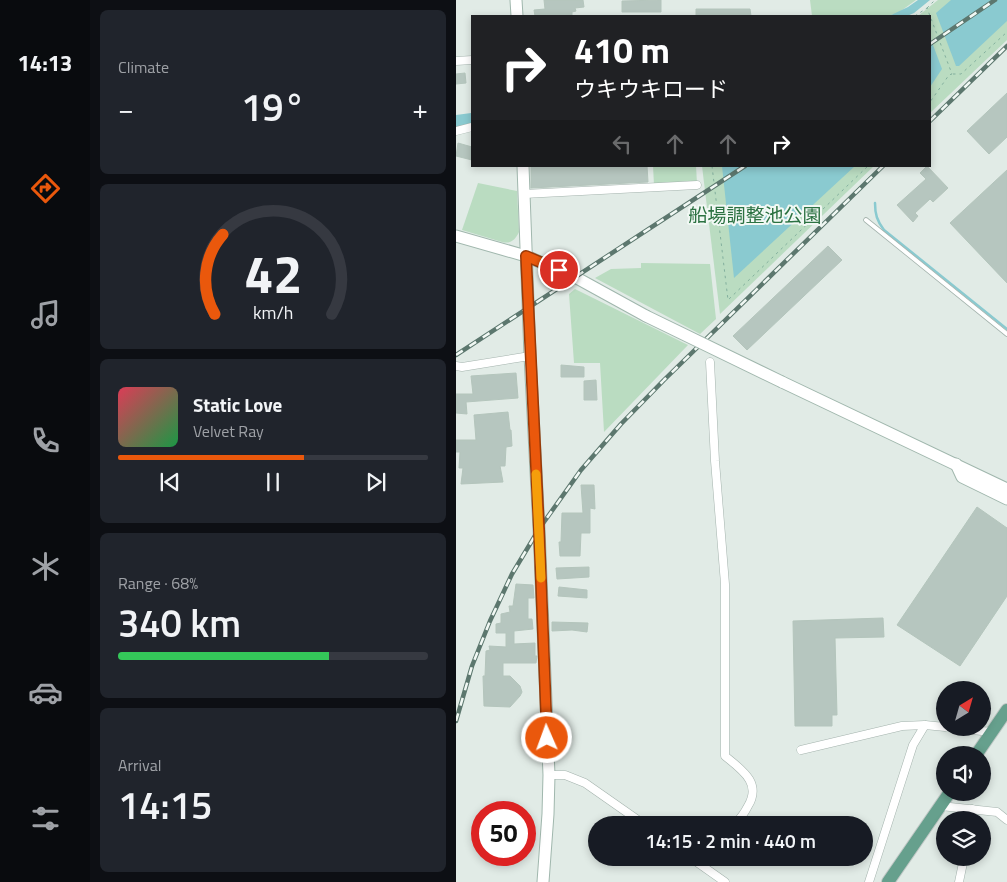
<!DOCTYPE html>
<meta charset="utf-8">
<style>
:root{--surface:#171b24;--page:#20242c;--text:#f1f3f6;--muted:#9ea1a6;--line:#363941;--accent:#ea580c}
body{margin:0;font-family:"Titillium Web","Noto Sans JP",sans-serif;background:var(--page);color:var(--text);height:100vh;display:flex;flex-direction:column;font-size:19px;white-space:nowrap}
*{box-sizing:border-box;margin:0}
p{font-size:16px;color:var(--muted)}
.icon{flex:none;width:28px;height:28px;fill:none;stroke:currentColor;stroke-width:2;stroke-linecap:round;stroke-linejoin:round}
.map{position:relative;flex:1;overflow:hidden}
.side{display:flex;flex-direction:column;gap:10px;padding:10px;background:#0d0f14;width:366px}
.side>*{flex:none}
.banner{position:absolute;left:15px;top:15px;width:460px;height:152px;border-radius:0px;box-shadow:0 2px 8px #0003;background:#202124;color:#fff;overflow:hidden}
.needle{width:32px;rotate:37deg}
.fabs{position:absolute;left:480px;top:681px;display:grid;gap:10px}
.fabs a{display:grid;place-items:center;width:55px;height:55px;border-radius:50%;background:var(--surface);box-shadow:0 2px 8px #0003;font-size:25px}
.speed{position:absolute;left:15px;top:801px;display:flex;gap:10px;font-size:25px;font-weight:700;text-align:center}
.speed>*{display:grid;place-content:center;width:65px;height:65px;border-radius:50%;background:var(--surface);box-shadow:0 2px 8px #0003;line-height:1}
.speed .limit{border:8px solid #d22;background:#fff;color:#111}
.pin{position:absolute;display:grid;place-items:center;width:42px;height:42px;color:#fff;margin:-21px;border:2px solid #fff;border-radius:50%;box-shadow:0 1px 5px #0007}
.me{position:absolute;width:55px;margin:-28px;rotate:358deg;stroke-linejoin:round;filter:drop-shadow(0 0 4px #0008)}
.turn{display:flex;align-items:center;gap:18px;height:105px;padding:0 20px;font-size:22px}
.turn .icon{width:65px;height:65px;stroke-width:2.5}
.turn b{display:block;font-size:35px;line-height:42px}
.lanes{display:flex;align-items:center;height:48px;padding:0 20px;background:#0003;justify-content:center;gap:25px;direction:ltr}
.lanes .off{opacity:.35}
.big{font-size:38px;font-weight:600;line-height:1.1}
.side .widget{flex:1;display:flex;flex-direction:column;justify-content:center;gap:8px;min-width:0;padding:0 18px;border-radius:8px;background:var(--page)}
.side .dial{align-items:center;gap:0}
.dial svg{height:130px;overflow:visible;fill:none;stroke:var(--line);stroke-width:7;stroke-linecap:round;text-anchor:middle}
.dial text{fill:var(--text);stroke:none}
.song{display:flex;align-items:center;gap:15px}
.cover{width:60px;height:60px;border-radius:8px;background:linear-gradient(135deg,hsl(350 70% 55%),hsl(140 70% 35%))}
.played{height:5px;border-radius:2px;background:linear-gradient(90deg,var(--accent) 60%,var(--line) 60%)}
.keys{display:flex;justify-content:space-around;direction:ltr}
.heat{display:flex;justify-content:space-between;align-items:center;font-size:28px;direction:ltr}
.charge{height:8px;border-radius:4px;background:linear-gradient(90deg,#34c759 68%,var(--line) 0)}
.trip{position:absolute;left:132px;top:816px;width:285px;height:50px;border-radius:25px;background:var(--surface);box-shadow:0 2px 8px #0003;font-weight:600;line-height:50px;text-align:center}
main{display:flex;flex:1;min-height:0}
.tabs{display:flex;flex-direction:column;width:90px;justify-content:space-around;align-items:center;background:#090b0e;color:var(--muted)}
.tabs .icon{width:35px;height:35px}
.tabs .on{color:var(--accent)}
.tabs b{font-size:22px;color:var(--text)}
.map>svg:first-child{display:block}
.green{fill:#badcc1}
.water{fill:#8acad0}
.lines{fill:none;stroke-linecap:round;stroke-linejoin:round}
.stream{stroke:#8acad0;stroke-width:2.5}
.river{stroke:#8acad0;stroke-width:14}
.building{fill:#b6c6bf;stroke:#b4c5bc}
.lane-casing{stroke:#a4b3ad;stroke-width:5.5}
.street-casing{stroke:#a4b3ad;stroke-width:9}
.secondary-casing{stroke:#a0b7ad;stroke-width:13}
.primary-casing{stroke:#c1c8c6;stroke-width:14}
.path{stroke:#82af9d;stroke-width:1;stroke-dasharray:2.5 4;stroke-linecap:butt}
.lane{stroke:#fff;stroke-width:4}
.street{stroke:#fff;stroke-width:8}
.secondary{stroke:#fff;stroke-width:11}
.primary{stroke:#66a08d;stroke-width:12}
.rail-casing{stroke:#5c776e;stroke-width:4.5}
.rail{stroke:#f1f8f4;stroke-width:2.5;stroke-dasharray:8;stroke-linecap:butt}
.secondary-bridge-casing{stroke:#a0b7ad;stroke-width:13;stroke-linecap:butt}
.secondary-bridge{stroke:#fff;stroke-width:11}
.route-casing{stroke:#983908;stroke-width:12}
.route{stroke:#ea580c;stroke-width:9}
.slow{stroke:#f59e0b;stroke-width:9}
.labels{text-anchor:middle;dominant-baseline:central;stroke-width:4;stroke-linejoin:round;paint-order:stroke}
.park-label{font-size:19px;fill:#2c7242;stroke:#f1f8f4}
</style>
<main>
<nav class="tabs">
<b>14:13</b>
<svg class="icon on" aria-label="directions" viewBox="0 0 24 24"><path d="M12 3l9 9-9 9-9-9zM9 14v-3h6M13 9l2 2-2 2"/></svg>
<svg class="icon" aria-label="music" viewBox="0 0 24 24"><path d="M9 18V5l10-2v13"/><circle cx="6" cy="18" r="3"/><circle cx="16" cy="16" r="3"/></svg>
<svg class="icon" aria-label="phone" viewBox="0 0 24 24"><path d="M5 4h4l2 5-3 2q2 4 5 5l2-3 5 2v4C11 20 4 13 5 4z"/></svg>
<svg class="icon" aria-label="climate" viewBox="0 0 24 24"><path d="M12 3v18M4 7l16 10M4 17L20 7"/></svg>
<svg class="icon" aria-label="car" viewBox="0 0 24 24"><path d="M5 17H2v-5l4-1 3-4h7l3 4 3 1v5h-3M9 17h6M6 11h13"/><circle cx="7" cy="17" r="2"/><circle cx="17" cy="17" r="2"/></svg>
<svg class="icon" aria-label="filters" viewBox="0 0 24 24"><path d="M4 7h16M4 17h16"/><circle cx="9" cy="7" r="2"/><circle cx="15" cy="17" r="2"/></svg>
</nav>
<section class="side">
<div class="widget"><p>Climate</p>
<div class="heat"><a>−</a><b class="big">19°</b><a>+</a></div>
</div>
<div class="widget dial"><svg viewBox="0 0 100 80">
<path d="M14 69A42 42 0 1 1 86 69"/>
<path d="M14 69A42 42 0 0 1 19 20" stroke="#ea580c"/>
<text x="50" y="56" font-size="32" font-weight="700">42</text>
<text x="50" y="72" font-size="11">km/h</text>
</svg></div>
<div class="widget">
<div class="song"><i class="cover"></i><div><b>Static Love</b><p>Velvet Ray</p></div></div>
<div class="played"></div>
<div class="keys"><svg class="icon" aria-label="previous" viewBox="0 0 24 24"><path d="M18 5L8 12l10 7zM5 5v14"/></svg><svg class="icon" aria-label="pause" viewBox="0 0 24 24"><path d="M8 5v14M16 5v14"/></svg><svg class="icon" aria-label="next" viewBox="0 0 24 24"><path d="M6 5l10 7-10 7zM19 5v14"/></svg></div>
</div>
<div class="widget"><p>Range · 68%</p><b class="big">340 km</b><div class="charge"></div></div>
<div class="widget"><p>Arrival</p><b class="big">14:15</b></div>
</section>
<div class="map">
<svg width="551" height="882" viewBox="0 0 551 882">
<rect width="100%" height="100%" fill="#e1ebe6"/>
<g class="green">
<polygon points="354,0 460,0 442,13 432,16 356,16"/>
<polygon points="482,0 551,0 551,40 474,113 474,16 462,16"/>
<polygon points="197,166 240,166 241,183 198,185"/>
<polygon points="246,166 418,166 264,314"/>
<path d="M22 183 61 191 63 232C59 240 55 244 46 242L6 230Z"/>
<polygon points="185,263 254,264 260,319 244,334 139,278 155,269 185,268"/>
<polygon points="119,289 232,345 148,432 144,363 118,363 113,294"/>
</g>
<g class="water">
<polygon points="462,0 474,0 458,13 451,16 433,16 452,7"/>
<polygon points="495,0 551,0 551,21 503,66 500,66 480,13"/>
<polygon points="474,37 486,69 474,87"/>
<polygon points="266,166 399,166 278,278"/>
</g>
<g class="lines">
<path class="stream" d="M419 203C419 214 421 221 428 230L551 329"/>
<polyline class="river" points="0,122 16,120"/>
</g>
<g class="building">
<polygon points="88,0 127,0 128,7 119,8 120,11 116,12 116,15 104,16 79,16 78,10 89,9"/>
<polygon points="205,0 205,12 166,12 166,1"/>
<polygon points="240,9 294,9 295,16 240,16"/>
<polygon points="9,73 10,83 0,84 0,74"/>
<polygon points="551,93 551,137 533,154 511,131"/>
<polygon points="2,143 16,147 16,160 0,156"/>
<polygon points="75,166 191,166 192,182 75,188"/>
<polygon points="471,166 492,188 477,202 474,199 459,213 462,216 457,222 441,205 470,179 464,173"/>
<polygon points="551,170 551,283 494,223"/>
<polygon points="372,246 386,260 291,350 277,336"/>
<polygon points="105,365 128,367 128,377 105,377"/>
<polygon points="60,373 62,398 10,402 11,414 0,413 0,394 17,394 15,376"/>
<polygon points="140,380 141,400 128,400 128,381"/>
<polygon points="52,412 54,430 55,430 56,446 50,447 49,466 44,466 47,482 5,484 7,468 3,468 4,452 0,452 0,440 20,440 18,415"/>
<polygon points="125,485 138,485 139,509 134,508 134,533 125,533 124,556 104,556 103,542 105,542 106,513 127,513"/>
<polygon points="521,507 551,528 551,596 504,666 441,625"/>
<polygon points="133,567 133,577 101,579 100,568"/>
<polygon points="60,584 77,585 78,598 72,598 72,619 76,619 77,629 58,631 58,644 79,643 79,656 81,656 80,663 47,663 47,676 54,676 64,686 66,692 64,696 54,707 28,706 27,676 29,676 30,651 34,650 33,646 50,647 50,633 40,633 40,624 45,623 45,614 54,612 53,606 57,606"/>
<polygon points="103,587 131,590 131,598 102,596"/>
<polygon points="427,618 428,637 379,638 381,715 376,715 376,726 339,726 337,621"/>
<polygon points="96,622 132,623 131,632 116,630 96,631"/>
</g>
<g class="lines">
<g class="lane-casing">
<polyline id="lane" points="410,220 551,334"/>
</g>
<g class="street-casing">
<g id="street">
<polyline points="0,61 16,60"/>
<polyline points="0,131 16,127"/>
<polyline points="68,194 241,185"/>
<path d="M254 362 259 461 269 584V756C286 770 306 783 292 806 288 814 284 819 278 825"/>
<polyline points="0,366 6,367 74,356"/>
<polyline points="496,728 536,732"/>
<polyline points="345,750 446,726 469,725 489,727"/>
<polyline points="93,775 109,775 129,783 189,825"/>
<polyline points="485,806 541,812 551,820"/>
<polyline points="514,820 516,809"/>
<polyline points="235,858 269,882"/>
<polyline points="413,882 457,745 469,725"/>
<polyline points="503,882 508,858"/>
</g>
</g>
<g class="secondary-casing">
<g id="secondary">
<polyline points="60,0 61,16"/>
<polyline points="67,166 74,356 83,529 93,775 92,814 87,882"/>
<polyline points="0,236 70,256 119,277 190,316"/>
<polyline points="326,382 551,489"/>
<polyline points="500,464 506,477 551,499"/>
</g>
</g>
<g class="primary-casing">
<g id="primary">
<polyline points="520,755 551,710"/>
<polyline points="432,882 494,792"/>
</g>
</g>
<g class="path">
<polyline points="471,8 479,0"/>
<polyline points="459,16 471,8 496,74 493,75 474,102"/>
<polyline points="497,74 505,74 551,32"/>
<polyline points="256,166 272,300 412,166"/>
</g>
<use href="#lane" class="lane"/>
<use href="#street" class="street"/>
<use href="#secondary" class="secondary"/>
<use href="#primary" class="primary"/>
<g class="rail-casing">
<g id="rail">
<polyline points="474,44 539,0"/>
<polyline points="474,121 551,46"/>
<polyline points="0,355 289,166"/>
<polyline points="0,721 16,666 34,621 56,574 83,529 125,470 165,424 208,380 427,166"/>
</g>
</g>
<use href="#rail" class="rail"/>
<g class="secondary-bridge-casing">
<polyline id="secondary-bridge" points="190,316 326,382"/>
</g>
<use href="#secondary-bridge" class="secondary-bridge"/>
</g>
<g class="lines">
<g class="route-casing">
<polyline id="route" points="91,738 83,529 70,256 103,270"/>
</g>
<use href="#route" class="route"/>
<polyline class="slow" points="80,474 85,578"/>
</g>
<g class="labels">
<g class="park-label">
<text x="299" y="214">船場調整池公園</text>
</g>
</g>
</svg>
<div class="fabs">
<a><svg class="needle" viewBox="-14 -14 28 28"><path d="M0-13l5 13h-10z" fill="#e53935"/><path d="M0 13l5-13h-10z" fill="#9ea1a6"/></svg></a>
<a><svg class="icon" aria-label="sound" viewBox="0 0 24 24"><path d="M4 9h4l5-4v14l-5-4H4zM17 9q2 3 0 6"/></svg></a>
<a><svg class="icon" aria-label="layers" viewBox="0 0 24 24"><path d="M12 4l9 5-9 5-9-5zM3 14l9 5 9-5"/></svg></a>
</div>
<div class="speed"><div class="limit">50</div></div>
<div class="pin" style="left:103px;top:270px;background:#d93025"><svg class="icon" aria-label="arrive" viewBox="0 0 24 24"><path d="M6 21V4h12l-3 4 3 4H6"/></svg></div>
<svg class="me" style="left:91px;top:738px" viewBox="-20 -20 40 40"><circle r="17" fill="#ea580c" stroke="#fff" stroke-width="3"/><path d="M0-11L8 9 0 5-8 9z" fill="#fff"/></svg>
<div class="trip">14:15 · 2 min · 440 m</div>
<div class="banner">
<div class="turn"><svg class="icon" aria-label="right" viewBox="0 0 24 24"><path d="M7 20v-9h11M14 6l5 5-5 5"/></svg><div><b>410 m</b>ウキウキロード</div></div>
<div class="lanes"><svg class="icon off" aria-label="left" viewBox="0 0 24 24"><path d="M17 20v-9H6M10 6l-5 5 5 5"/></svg><svg class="icon off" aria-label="ahead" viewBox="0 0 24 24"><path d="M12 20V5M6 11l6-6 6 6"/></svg><svg class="icon off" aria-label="ahead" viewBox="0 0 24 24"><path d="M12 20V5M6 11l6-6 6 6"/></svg><svg class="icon" aria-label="right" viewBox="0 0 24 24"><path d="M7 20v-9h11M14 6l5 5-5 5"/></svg></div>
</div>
</div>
</main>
